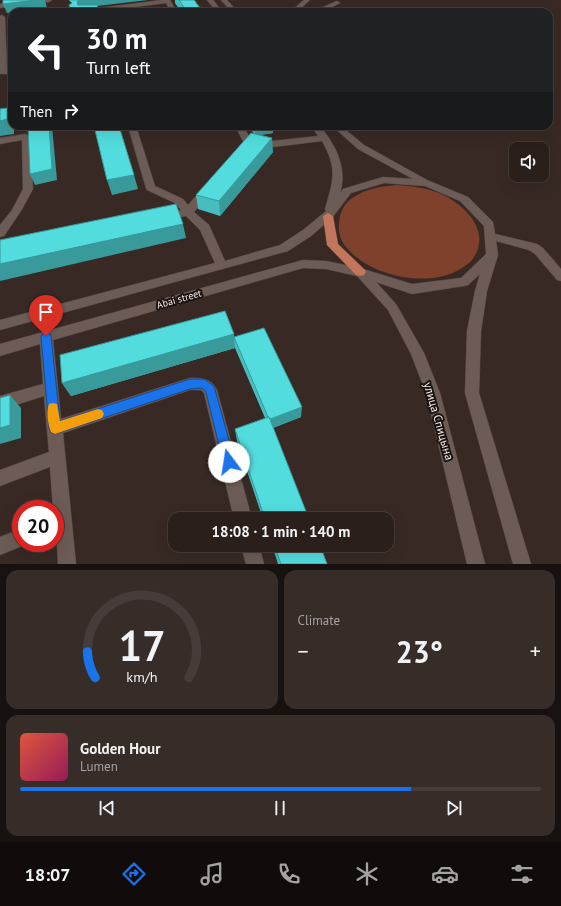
<!DOCTYPE html>
<meta charset="utf-8">
<style>
:root{--surface:#2a1f1b;--page:#362c28;--text:#f1f3f6;--muted:#a5a2a3;--line:#463d3a;--accent:#1a73e8}
body{margin:0;font-family:"PT Sans",sans-serif;background:var(--page);color:var(--text);height:100vh;display:flex;flex-direction:column;font-size:15px;white-space:nowrap}
*{box-sizing:border-box;margin:0}
p{font-size:13px;color:var(--muted)}
.icon{flex:none;width:22px;height:22px;fill:none;stroke:currentColor;stroke-width:2;stroke-linecap:round;stroke-linejoin:round}
.map{position:relative;height:564px;overflow:hidden}
.drawer{display:flex;flex-direction:column;gap:6px;padding:6px;background:#17110f;flex:1}
.drawer>*{flex:none}
.banner{position:absolute;left:8px;top:8px;width:545px;height:122px;border-radius:12px;box-shadow:0 4px 16px #0002,0 0 0 1px var(--line);background:#202124;color:#fff;overflow:hidden}
.controls{position:absolute;left:509px;top:142px;display:grid;gap:8px}
.controls a{display:grid;place-items:center;width:40px;height:40px;border-radius:8px;background:var(--surface);box-shadow:0 4px 16px #0002,0 0 0 1px var(--line);font-size:20px}
.speed{position:absolute;left:12px;top:500px;display:flex;gap:8px;font-size:20px;font-weight:700;text-align:center}
.speed>*{display:grid;place-content:center;width:52px;height:52px;border-radius:50%;background:var(--surface);box-shadow:0 4px 16px #0002,0 0 0 1px var(--line);line-height:1}
.speed .limit{border:6px solid #d22;background:#fff;color:#111}
.pin{position:absolute;display:grid;place-items:center;width:34px;height:34px;color:#fff;margin:-41px -17px;border-radius:50% 50% 50% 0;rotate:-45deg;box-shadow:0 0 4px #0007}
.pin .icon{rotate:45deg}
.me{position:absolute;width:44px;margin:-22px;rotate:346deg;stroke-linejoin:round;filter:drop-shadow(0 0 3px #0008)}
.turn{display:flex;align-items:center;gap:14px;height:84px;padding:0 12px;font-size:18px}
.turn .icon{width:52px;height:52px;stroke-width:2.5}
.turn b{display:block;font-size:28px;line-height:34px}
.then{display:flex;align-items:center;height:38px;padding:0 12px;background:#0003;gap:8px;font-size:15px}
.big{font-size:30px;font-weight:800;line-height:1.1}
.drawer .card{flex:1;display:flex;flex-direction:column;justify-content:center;gap:6px;min-width:0;padding:0 14px;border-radius:12px;background:var(--page)}
.drawer .dial{align-items:center;gap:0}
.dial svg{height:104px;overflow:visible;fill:none;stroke:var(--line);stroke-width:7;stroke-linecap:round;text-anchor:middle}
.dial text{fill:var(--text);stroke:none}
.song{display:flex;align-items:center;gap:12px}
.cover{width:48px;height:48px;border-radius:6px;background:linear-gradient(135deg,hsl(10 70% 55%),hsl(330 70% 35%))}
.played{height:4px;border-radius:2px;background:linear-gradient(90deg,var(--accent) 75%,var(--line) 75%)}
.keys{display:flex;justify-content:space-around;direction:ltr}
.heat{display:flex;justify-content:space-between;align-items:center;font-size:22px;direction:ltr}
.drawer .tiles{flex:1;display:grid;gap:6px;grid-template-columns:1fr 1fr}
.card:last-child{grid-column:span 2}
.trip{position:absolute;left:168px;top:512px;width:226px;height:40px;border-radius:12px;background:var(--surface);box-shadow:0 4px 16px #0002,0 0 0 1px var(--line);font-weight:800;line-height:40px;text-align:center}
.tabs{display:flex;height:64px;justify-content:space-around;align-items:center;background:#110c0b;color:var(--muted)}
.tabs .icon{width:28px;height:28px}
.tabs .active{color:var(--accent)}
.tabs b{font-size:18px;color:var(--text)}
.map>svg:first-child{display:block}
.green{fill:#7f402c}
.lines{fill:none;stroke-linecap:round;stroke-linejoin:round}
.minor-casing{stroke:#534642;stroke-width:1}
.major-casing{stroke:#534642;stroke-width:1}
.minor{fill:#6d5c56;fill-rule:evenodd}
.major{fill:#c4765d;fill-rule:evenodd}
.wall{fill:#47bdbf}
.shaded-wall{fill:#399a9b}
.building{fill:#52dcde;stroke:#399a9b}
.route{fill:#1a73e8;stroke:#114b97}
.slow{fill:#f59e0b}
.labels{text-anchor:middle;dominant-baseline:central;stroke-width:4;stroke-linejoin:round;paint-order:stroke}
.street-label{font-size:10px;fill:#f7ece9;stroke:#1a1311}
.near-street-label{font-size:12px;fill:#f7ece9;stroke:#1a1311}
</style>
<div class="map">
<svg width="561" height="564" viewBox="0 0 561 564">
<rect width="100%" height="100%" fill="#382924"/>
<path class="green" d="M397 185C412 186 426 188 439 193 465 204 493 232 472 260 470 263 466 265 462 268 430 289 370 277 346 247 341 241 338 232 339 224 340 193 373 187 397 185Z"/>
<g class="lines">
<g class="minor-casing">
<g id="minor">
<polygon points="35,0 52,0 49,2 0,8 0,4"/>
<polygon points="162,0 170,0 177,12 171,12 166,3 97,12 80,12 83,10"/>
<polygon points="207,0 213,0 223,12 217,12"/>
<polygon points="221,0 227,0 238,12 232,12"/>
<polygon points="304,0 310,0 299,10 323,7 337,1 340,3 324,11 290,12"/>
<polygon points="69,8 73,12 43,12 46,10"/>
<polygon points="2,15 5,17 7,70 12,70 12,74 0,74 0,16"/>
<path d="M128 126H136L155 186 183 199 188 205 203 188H211L212 190 211 192 194 212 209 225 225 261 280 245 303 230 326 211 325 209C333 181 338 169 322 141L265 148 254 146 253 144 245 153 242 154 237 151 244 143 235 126H243L253 143 318 136 311 126H320C335 144 348 168 340 193L343 189 383 177 413 179 358 149 332 126H341L364 145 427 180 468 197 493 222 495 234 537 244 543 248 561 269V281L557 280 535 254 529 250 496 241 498 255 487 291 481 331 479 393 531 564H513L465 393 467 331 475 291 480 274 468 285 464 286 412 294 376 282 396 304 424 353 440 393 485 564H467L426 393 411 354 388 310 357 276 326 269 303 268 53 340 61 419 190 378C202 378 211 378 217 390L252 519H234L204 393 201 390H190L63 433 76 564H58L55 509H53L50 467 0 486V470L49 452 44 396 0 410V396L43 384 40 344 0 356V344L303 260 326 261 360 268 412 284 461 278 486 254 484 226 460 201 425 186 384 183 351 193 332 218 311 236 288 251 0 330V320L215 263 200 230 186 216 164 220 160 219 159 217 160 215 181 210 175 203 147 190 146 188Z"/>
<polygon points="26,134 30,137 33,189 21,211 4,236 0,237 0,225 12,210 23,189 22,140 0,144 0,138"/>
<polygon points="21,529 21,543 28,543 27,544 0,555 0,537"/>
<polygon points="241,545 259,545 264,564 246,564"/>
</g>
</g>
<g class="major-casing">
<polygon id="major" points="328,213 333,216 338,244 364,269 366,272 364,275 360,276 356,275 327,245 323,216"/>
</g>
<use href="#minor" class="minor"/>
<use href="#major" class="major"/>
</g>
<g class="wall">
<polygon points="175,0 194,0 203,12 181,12 175,3"/>
<polygon points="249,126 273,126 273,133 259,135 273,152 220,216 198,209 196,195 254,134"/>
<polygon points="234,334 234,337 301,417 273,428 309,519 263,519 237,441 235,429 265,418 235,348 71,396 62,383"/>
<polygon points="272,545 320,545 327,564 278,564"/>
</g>
<g class="shaded-wall">
<polygon points="36,0 45,0 47,8 7,13 3,4"/>
<polygon points="80,0 148,0 97,6 79,11 77,2"/>
<polygon points="7,108 12,118 12,126 14,126 14,134 0,136 0,121"/>
<polygon points="49,126 52,126 57,180 35,185 30,174"/>
<polygon points="254,126 273,126 273,133 255,136"/>
<polygon points="272,138 273,152 220,216 219,201"/>
<polygon points="134,175 138,189 112,195 107,180"/>
<polygon points="183,224 186,238 0,281 0,264"/>
<polygon points="234,334 235,348 71,396 62,383"/>
<polygon points="10,395 21,408 21,438 0,444 0,428"/>
<polygon points="302,407 301,417 269,429 269,420"/>
</g>
<g class="building">
<polygon points="3,0 36,0 3,4"/>
<polygon points="69,0 80,0 77,2 78,5 97,5 99,12 71,12 69,5 72,3"/>
<polygon points="179,0 194,0 203,12 187,12"/>
<polygon points="7,108 7,119 0,121 0,109"/>
<polygon points="28,126 49,126 52,169 30,174"/>
<polygon points="94,126 119,126 134,175 107,180"/>
<polygon points="251,133 272,138 219,201 196,195"/>
<polygon points="176,204 183,224 0,264 0,240"/>
<polygon points="225,311 234,334 62,383 60,355"/>
<polygon points="264,328 302,407 270,419 269,417 268,417 234,337"/>
<polygon points="10,395 10,425 0,428 0,398"/>
<polygon points="269,417 309,519 265,519 235,429"/>
<polygon points="274,545 320,545 327,564 281,564"/>
</g>
<polygon class="route" points="46,332 50,334 51,336 60,421 190,379 204,379 214,386 235,462 233,466 229,468 224,466 223,462 206,392 202,388 190,389 55,434 51,432 49,428 41,336 43,334"/>
<path class="slow" d="M53 403 57 404 60 421 98 409 102 410 104 414 102 418 55 434 51 432C48 425 46 411 49 404Z"/>
<g class="labels">
<g class="street-label">
<text transform="translate(179 299) rotate(-16)">Abai street</text>
</g>
<g class="near-street-label">
<text transform="translate(439 421) rotate(74)">улица Спицына</text>
</g>
</g>
</svg>
<div class="controls">
<a><svg class="icon" aria-label="sound" viewBox="0 0 24 24"><path d="M4 9h4l5-4v14l-5-4H4zM17 9q2 3 0 6"/></svg></a>
</div>
<div class="speed"><div class="limit">20</div></div>
<div class="pin" style="left:46px;top:336px;background:#d93025"><svg class="icon" aria-label="arrive" viewBox="0 0 24 24"><path d="M6 21V4h12l-3 4 3 4H6"/></svg></div>
<svg class="me" style="left:229px;top:462px" viewBox="-20 -20 40 40"><circle r="19" fill="#fff"/><path d="M0-13L10 11 0 6-10 11z" fill="#1a73e8"/></svg>
<div class="trip">18:08 · 1 min · 140 m</div>
<div class="banner">
<div class="turn"><svg class="icon" aria-label="left" viewBox="0 0 24 24"><path d="M17 20v-9H6M10 6l-5 5 5 5"/></svg><div><b>30 m</b>Turn left</div></div>
<div class="then">Then<svg class="icon" aria-label="right" viewBox="0 0 24 24"><path d="M7 20v-9h11M14 6l5 5-5 5"/></svg></div>
</div>
</div>
<section class="drawer">
<div class="tiles">
<div class="card dial"><svg viewBox="0 0 100 80">
<path d="M14 69A42 42 0 1 1 86 69"/>
<path d="M14 69A42 42 0 0 1 8 49" stroke="#1a73e8"/>
<text x="50" y="56" font-size="32" font-weight="700">17</text>
<text x="50" y="72" font-size="11">km/h</text>
</svg></div>
<div class="card"><p>Climate</p>
<div class="heat"><a>−</a><b class="big">23°</b><a>+</a></div>
</div>
<div class="card">
<div class="song"><i class="cover"></i><div><b>Golden Hour</b><p>Lumen</p></div></div>
<div class="played"></div>
<div class="keys"><svg class="icon" aria-label="previous" viewBox="0 0 24 24"><path d="M18 5L8 12l10 7zM5 5v14"/></svg><svg class="icon" aria-label="pause" viewBox="0 0 24 24"><path d="M8 5v14M16 5v14"/></svg><svg class="icon" aria-label="next" viewBox="0 0 24 24"><path d="M6 5l10 7-10 7zM19 5v14"/></svg></div>
</div>
</div>
</section>
<nav class="tabs">
<b>18:07</b>
<svg class="icon active" aria-label="directions" viewBox="0 0 24 24"><path d="M12 3l9 9-9 9-9-9zM9 14v-3h6M13 9l2 2-2 2"/></svg>
<svg class="icon" aria-label="music" viewBox="0 0 24 24"><path d="M9 18V5l10-2v13"/><circle cx="6" cy="18" r="3"/><circle cx="16" cy="16" r="3"/></svg>
<svg class="icon" aria-label="phone" viewBox="0 0 24 24"><path d="M5 4h4l2 5-3 2q2 4 5 5l2-3 5 2v4C11 20 4 13 5 4z"/></svg>
<svg class="icon" aria-label="climate" viewBox="0 0 24 24"><path d="M12 3v18M4 7l16 10M4 17L20 7"/></svg>
<svg class="icon" aria-label="car" viewBox="0 0 24 24"><path d="M5 17H2v-5l4-1 3-4h7l3 4 3 1v5h-3M9 17h6M6 11h13"/><circle cx="7" cy="17" r="2"/><circle cx="17" cy="17" r="2"/></svg>
<svg class="icon" aria-label="filters" viewBox="0 0 24 24"><path d="M4 7h16M4 17h16"/><circle cx="9" cy="7" r="2"/><circle cx="15" cy="17" r="2"/></svg>
</nav>
